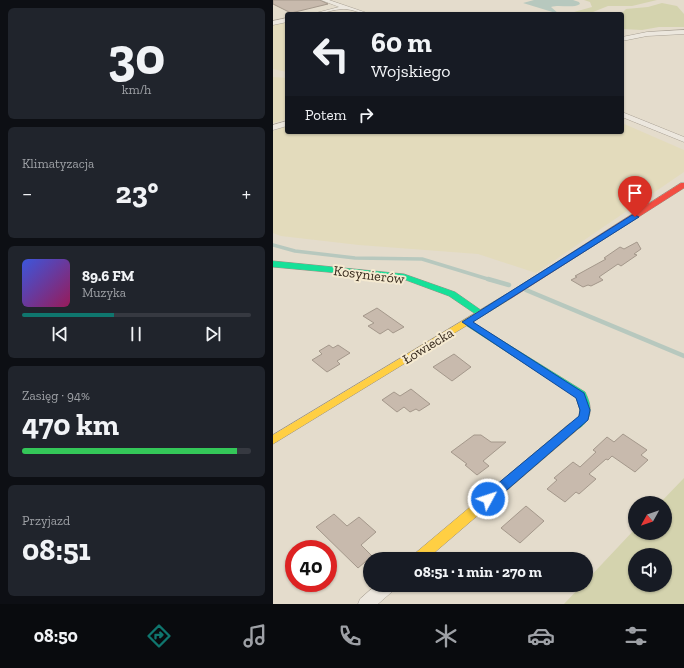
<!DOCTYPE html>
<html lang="pl">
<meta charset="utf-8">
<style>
:root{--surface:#171b24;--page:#20242c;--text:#f1f3f6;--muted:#9ea1a6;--line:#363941;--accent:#0f766e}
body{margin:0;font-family:"Zilla Slab",serif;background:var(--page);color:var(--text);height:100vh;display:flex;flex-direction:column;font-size:15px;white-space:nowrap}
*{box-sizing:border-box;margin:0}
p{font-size:13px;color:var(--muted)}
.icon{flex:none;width:22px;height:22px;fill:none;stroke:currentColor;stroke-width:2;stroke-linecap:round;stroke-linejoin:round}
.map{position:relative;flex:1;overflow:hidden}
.panel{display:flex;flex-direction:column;gap:8px;padding:8px;background:#0d0f14;width:273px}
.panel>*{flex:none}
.top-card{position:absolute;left:12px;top:12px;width:339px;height:122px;border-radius:4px;box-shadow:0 1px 3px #0004;background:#171b24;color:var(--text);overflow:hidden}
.needle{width:26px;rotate:230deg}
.controls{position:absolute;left:355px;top:496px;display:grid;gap:8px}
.controls a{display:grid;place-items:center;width:44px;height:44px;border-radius:50%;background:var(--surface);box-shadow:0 1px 3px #0004;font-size:20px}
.speed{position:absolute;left:12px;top:540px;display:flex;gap:8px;font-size:20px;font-weight:700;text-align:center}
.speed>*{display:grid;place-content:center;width:52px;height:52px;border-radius:50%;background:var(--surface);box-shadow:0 1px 3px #0004;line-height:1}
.speed .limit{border:6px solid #d22;background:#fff;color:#111}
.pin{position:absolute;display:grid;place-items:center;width:34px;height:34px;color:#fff;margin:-41px -17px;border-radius:50% 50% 50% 0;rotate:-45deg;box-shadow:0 0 4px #0007}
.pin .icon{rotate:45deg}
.me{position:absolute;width:44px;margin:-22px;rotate:50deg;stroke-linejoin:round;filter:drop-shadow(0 0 3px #0008)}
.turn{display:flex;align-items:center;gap:14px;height:84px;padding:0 20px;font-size:18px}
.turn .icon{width:52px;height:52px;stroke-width:2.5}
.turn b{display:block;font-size:28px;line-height:34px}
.then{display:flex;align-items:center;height:38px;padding:0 20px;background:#0003;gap:8px;font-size:15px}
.big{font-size:30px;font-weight:800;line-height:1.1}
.panel .tile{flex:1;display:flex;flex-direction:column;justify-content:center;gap:6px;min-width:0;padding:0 14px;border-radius:6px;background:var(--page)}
.panel .dial{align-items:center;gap:0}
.dial b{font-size:52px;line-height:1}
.song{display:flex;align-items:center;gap:12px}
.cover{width:48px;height:48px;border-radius:6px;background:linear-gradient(135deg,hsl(230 70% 55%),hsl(330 70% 35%))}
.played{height:4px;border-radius:2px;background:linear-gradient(90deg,var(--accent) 40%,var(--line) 40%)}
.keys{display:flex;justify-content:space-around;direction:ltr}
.heat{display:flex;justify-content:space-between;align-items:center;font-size:22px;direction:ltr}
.charge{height:6px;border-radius:3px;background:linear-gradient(90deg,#34c759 94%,var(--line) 0)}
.trip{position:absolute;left:90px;top:552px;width:230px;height:40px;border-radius:20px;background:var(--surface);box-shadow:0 1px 3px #0004;font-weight:800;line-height:40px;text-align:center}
.tab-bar{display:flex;height:64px;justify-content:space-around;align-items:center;background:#090b0e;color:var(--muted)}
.tab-bar .icon{width:28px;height:28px}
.tab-bar .active{color:var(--accent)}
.tab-bar b{font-size:18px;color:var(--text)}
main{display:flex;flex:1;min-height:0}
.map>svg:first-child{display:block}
.farmland{fill:#e3dbbc}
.green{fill:#d4d3ae;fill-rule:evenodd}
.water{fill:#b7c8be}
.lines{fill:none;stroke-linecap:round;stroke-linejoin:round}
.stream-far1{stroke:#b7c8be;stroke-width:3.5}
.stream{stroke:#b7c8be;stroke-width:4.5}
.building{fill:#c8baad;stroke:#a4988b}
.street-casing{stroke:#a9a195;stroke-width:1}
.fast-casing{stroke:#989085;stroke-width:1}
.slow-casing{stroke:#989085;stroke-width:1}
.jam-casing{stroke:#989085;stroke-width:1}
.street{fill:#ece7de;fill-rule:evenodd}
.fast{fill:#16e098;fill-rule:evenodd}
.slow{fill:#ffcf43;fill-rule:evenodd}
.jam{fill:#f24e42;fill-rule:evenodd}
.route{fill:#1a73e8;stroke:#114b97}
.labels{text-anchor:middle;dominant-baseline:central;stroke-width:4;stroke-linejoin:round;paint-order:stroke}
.street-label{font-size:14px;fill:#372a1d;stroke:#f5ead1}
</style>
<main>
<section class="panel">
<div class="tile dial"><b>30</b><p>km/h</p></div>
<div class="tile"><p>Klimatyzacja</p>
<div class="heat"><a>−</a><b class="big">23°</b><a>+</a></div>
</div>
<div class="tile">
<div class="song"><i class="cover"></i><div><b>89.6 FM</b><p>Muzyka</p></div></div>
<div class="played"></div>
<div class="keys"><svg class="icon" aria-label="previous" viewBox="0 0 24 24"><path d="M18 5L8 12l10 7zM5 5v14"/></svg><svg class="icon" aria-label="pause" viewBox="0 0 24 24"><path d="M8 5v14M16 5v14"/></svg><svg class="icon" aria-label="next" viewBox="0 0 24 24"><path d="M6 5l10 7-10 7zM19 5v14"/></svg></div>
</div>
<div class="tile"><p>Zasięg · 94%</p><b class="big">470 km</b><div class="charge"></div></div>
<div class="tile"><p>Przyjazd</p><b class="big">08:51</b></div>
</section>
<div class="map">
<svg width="411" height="604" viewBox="0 0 411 604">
<rect width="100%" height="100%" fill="#e4dccc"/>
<g class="farmland">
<polygon points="14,22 14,72 0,69 0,25"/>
<polygon points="0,77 14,78 14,119 0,123"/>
<polygon points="349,123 411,150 411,172 263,273 205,254 86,245 8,236 0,233 0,131 14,126 14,132 349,132"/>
</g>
<g class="green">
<polygon points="311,0 384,0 359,6 335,6 315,14 303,14 301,12 319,7 317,2"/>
<polygon points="389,3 404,6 411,14 411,27 386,27 369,30 349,29 349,14 338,14 349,13 353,9 375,7"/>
<path d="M411 478V604H291L309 585H313V581L362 529V533H392V503H387ZM362 555H392V585H362Z"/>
</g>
<path class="water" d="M261 0H300L306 2 307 4C299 9 287 4 278 7L286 14 250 3Z"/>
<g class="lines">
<polyline class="stream-far1" points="0,245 22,251 82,258 149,259 218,280"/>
<g class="stream">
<polyline points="215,279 236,285"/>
<polyline points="253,290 411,356"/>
</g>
</g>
<g class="building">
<polygon points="0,0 47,0 55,4 18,13 0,4"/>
<polygon points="364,242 368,249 361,254 364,255 348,266 345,264 326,277 330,280 318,286 315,285 310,287 298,280 304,277 302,276 333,259 331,258 347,247 351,249"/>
<polygon points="104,308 131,327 120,333 115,329 107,334 95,326 101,323 90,316"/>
<polygon points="56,345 60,348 65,345 77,353 64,361 67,364 54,372 39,360 49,354 46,351"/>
<polygon points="181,354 198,367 179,381 160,367"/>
<polygon points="138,389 157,404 146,411 143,409 137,412 131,407 124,412 109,400 121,392 127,396"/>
<polygon points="350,434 374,450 368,455 375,460 362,472 339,456 335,460 333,459 316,474 323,479 306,494 303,492 292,502 274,489 284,480 281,478 300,462 307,467 323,452 320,450 334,437 341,442"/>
<polygon points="201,435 208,435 218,442 233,442 210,461 216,466 204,475 192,465 194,464 178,452"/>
<polygon points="253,506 271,521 247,543 228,528"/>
<polygon points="61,514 74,526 86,517 103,532 88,545 99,556 85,568 43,527"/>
</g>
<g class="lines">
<g class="street-casing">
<g id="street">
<path d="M48 0H56L97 14C88 14 79 9 71 9 61 9 50 14 39 14L66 7Z"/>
<polygon points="14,18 14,22 0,25 0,21"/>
<polygon points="411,30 411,34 374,36 349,41 349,37 374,32"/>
<polygon points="349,112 411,137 411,142 349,117"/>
<polygon points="14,121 14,126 0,130 0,125"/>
<polygon points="103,585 123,585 121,590 105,604 85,604 87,599"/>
</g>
</g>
<g class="fast-casing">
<g id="fast">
<polygon points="0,261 131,274 182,292 212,313 207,316 204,315 176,296 130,279 0,267"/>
<path d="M194 319 312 392C319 406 320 417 308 427 304 430 301 431 296 430L295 427 306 416 307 410 303 397 191 324 189 322 191 320Z"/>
</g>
</g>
<g class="slow-casing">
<g id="slow">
<polygon points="234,294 237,295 238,297 237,299 0,444 0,435"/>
<polygon points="300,423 304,424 305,427 304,430 154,559 139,559 140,555 296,424"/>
</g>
</g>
<g class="jam-casing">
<polygon id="jam" points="408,183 411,183 411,188 237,299 231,299 230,297"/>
</g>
<use href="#street" class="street"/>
<use href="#fast" class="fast"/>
<use href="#slow" class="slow"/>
<use href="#jam" class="jam"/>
</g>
<polygon class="route" points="359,215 362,215 366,217 200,322 311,393 317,410 315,420 220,502 215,504 211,502 209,499 211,495 306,416 307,410 303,398 189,322"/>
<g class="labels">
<g class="street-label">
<text transform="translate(96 275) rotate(7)">Kosynierów</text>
<text transform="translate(155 346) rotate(-31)">Łowiecka</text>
</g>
</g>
</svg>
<div class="controls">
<a><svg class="needle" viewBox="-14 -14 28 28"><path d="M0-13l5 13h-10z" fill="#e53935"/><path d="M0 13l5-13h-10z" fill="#9ea1a6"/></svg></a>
<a><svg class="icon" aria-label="sound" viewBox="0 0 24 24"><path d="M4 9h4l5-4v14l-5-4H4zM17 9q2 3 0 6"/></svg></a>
</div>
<div class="speed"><div class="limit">40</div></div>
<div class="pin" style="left:362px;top:217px;background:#d93025"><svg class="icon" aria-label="arrive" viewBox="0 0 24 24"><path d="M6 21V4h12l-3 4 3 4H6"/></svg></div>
<svg class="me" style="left:215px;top:499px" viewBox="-20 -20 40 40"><circle r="17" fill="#1a73e8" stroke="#fff" stroke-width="3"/><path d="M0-11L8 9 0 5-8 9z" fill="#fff"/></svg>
<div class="trip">08:51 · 1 min · 270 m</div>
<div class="top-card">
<div class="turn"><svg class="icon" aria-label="left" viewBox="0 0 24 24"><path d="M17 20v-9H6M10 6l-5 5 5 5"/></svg><div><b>60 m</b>Wojskiego</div></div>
<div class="then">Potem<svg class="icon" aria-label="right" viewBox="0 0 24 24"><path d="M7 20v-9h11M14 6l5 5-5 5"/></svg></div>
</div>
</div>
</main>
<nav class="tab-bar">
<b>08:50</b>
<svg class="icon active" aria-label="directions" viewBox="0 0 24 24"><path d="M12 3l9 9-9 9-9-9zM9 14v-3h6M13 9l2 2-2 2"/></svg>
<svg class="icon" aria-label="music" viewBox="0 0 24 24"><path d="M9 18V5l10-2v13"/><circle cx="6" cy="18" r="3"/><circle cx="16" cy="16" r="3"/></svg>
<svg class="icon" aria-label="phone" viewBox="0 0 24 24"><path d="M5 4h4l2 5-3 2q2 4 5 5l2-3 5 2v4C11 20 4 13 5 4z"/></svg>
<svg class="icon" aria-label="climate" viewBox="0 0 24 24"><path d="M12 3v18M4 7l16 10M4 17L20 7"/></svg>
<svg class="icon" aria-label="car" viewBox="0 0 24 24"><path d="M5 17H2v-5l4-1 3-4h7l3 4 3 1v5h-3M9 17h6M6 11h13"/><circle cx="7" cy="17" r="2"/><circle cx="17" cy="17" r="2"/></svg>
<svg class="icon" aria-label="filters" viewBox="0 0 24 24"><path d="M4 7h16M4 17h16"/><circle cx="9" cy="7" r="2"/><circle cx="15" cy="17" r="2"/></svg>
</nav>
